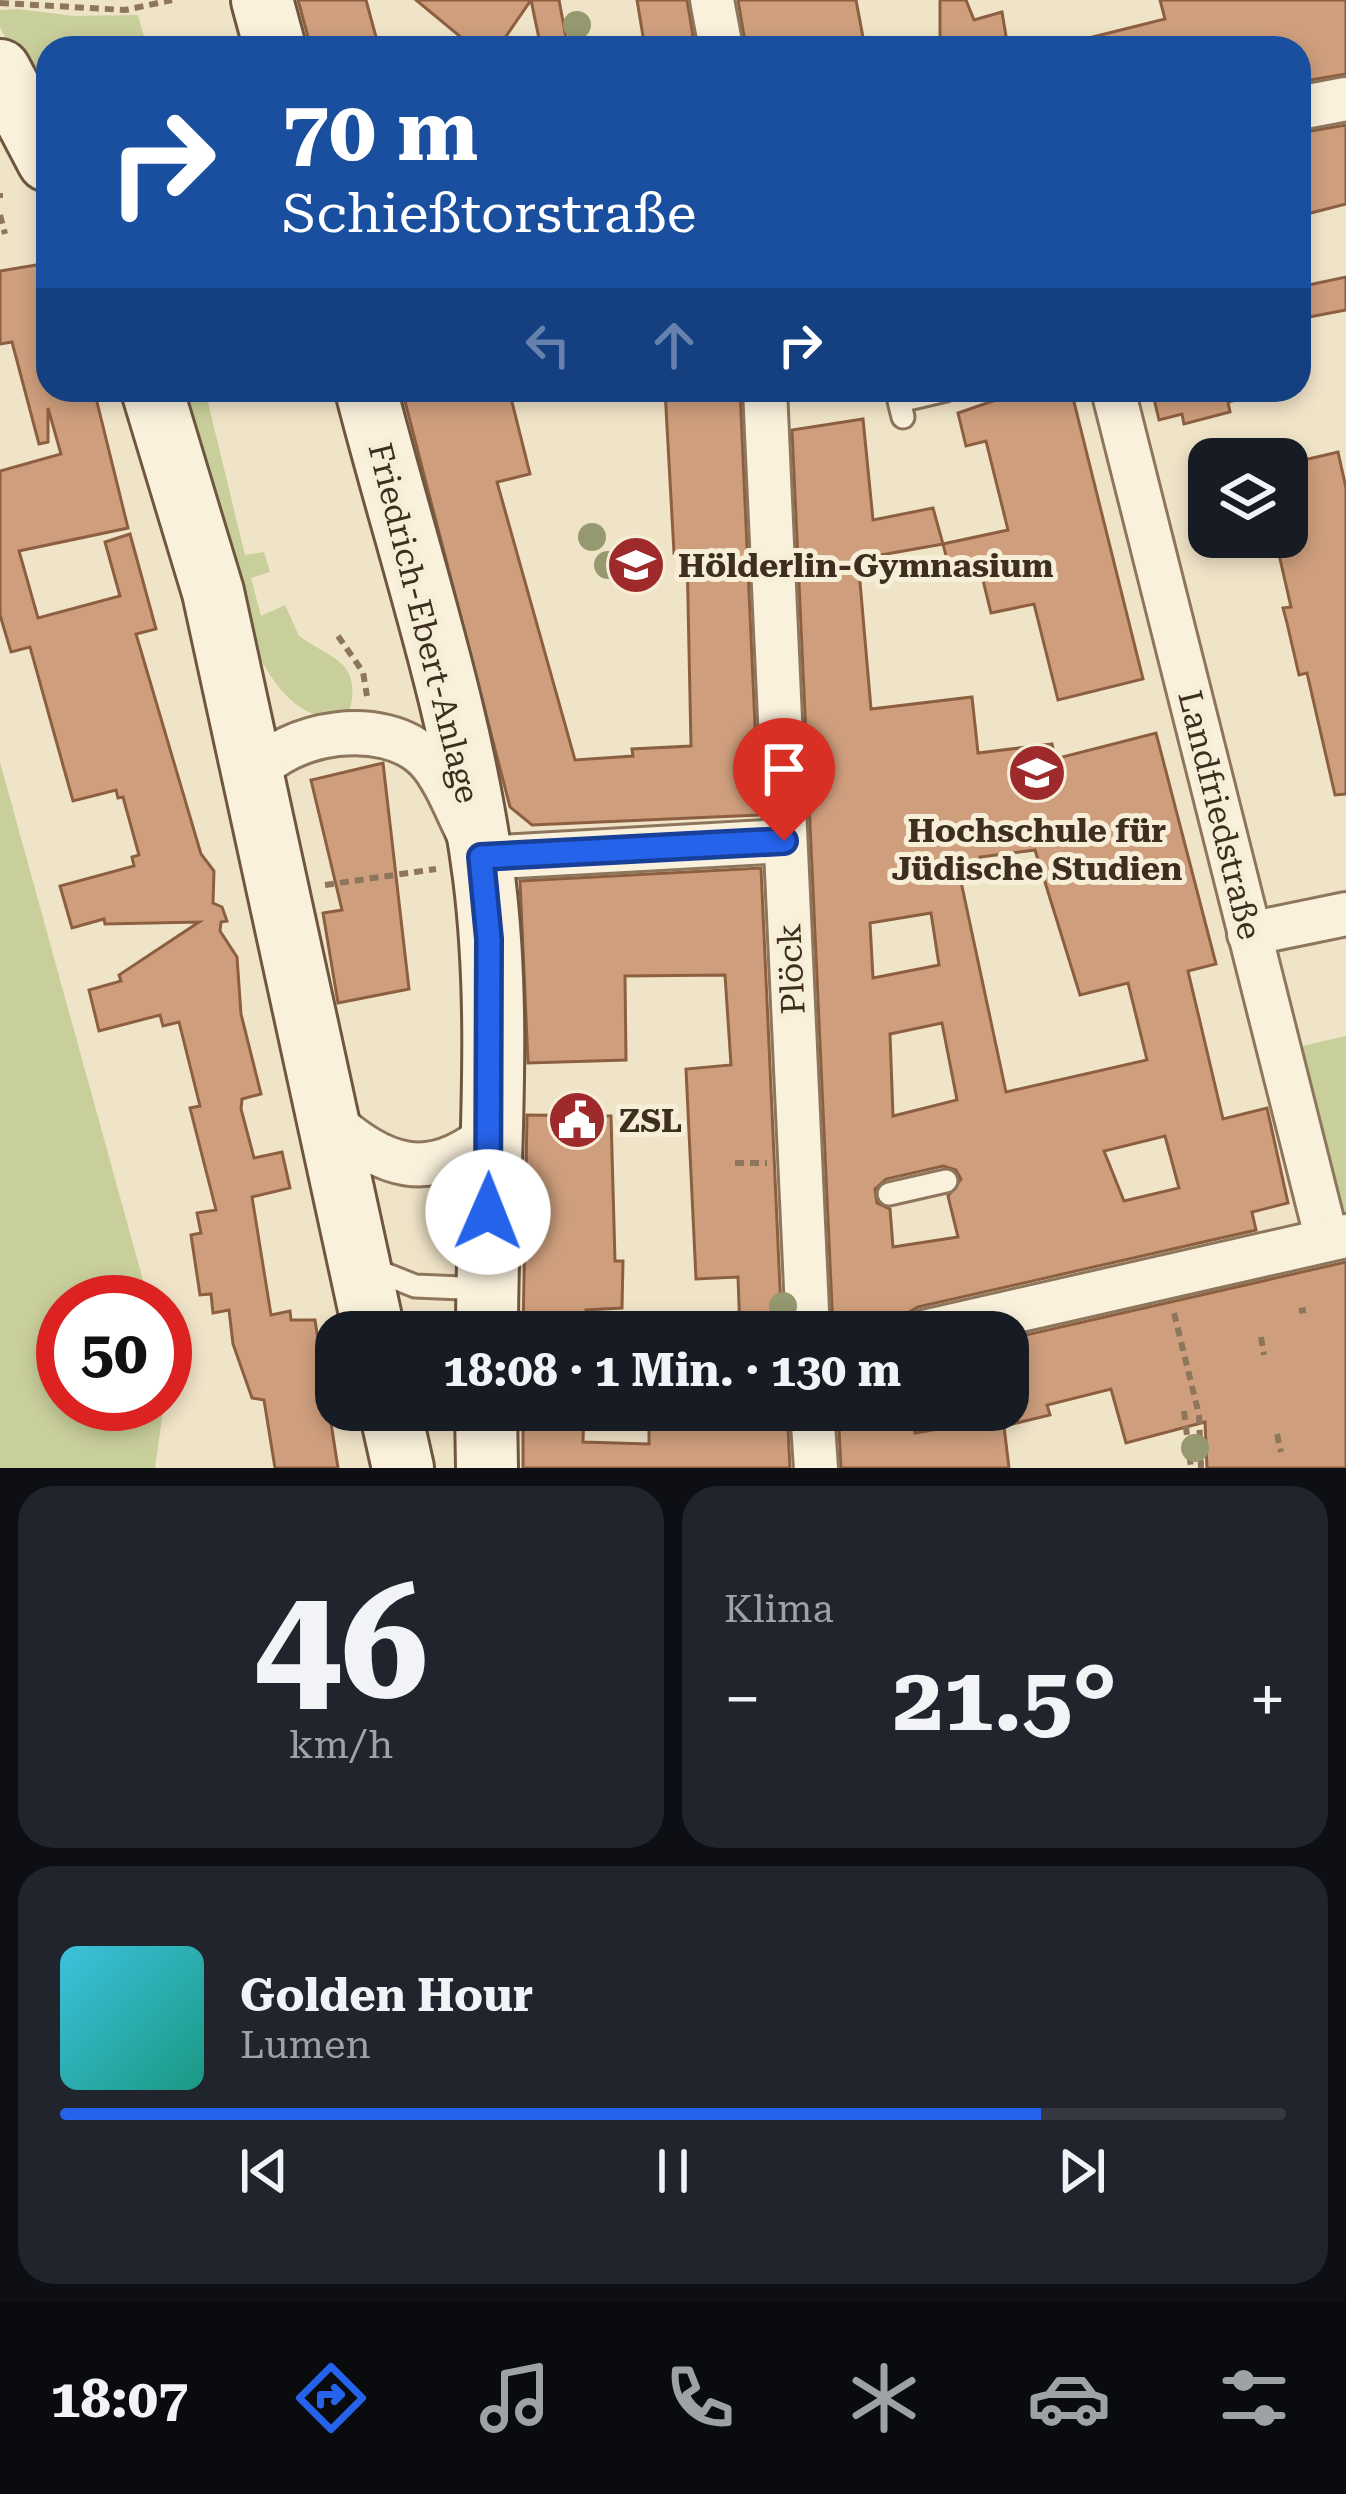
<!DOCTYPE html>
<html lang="de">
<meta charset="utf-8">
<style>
:root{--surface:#171b24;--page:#20242c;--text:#f1f3f6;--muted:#9ea1a6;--line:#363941;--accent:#2563eb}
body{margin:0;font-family:"Roboto Serif",serif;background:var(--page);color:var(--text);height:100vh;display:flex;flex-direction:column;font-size:45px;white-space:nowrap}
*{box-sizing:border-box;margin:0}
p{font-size:39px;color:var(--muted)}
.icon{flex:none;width:66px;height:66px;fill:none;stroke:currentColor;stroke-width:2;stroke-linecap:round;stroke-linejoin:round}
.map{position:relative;height:1468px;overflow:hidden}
.sheet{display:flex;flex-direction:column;gap:18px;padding:18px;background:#0d0f14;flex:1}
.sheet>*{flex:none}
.banner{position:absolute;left:36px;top:36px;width:1275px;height:366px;border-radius:36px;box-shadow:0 6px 18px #0003;background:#1a4fa0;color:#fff;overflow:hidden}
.controls{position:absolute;left:1188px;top:438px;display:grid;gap:24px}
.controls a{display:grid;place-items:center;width:120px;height:120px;border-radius:24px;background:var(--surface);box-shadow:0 6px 18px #0003;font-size:60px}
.speed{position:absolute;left:36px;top:1275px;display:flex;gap:24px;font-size:60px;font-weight:700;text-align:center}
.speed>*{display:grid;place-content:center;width:156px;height:156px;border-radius:50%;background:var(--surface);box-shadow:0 6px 18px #0003;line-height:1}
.speed .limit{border:18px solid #d22;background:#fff;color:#111}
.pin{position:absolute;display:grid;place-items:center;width:102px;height:102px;color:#fff;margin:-123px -51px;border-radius:50% 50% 50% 0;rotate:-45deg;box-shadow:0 0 12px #0007}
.pin .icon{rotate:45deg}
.me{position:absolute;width:132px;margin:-66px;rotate:1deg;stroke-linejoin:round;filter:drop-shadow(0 0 9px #0008)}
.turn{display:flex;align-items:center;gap:42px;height:252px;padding:0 48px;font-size:54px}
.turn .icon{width:156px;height:156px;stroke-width:2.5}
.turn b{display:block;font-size:84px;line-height:102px}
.lanes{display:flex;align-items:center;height:114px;padding:0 48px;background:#0003;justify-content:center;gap:60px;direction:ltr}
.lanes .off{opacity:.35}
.big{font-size:90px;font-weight:700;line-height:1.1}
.sheet .widget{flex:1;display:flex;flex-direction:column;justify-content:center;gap:18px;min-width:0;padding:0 42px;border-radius:36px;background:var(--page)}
.sheet .dial{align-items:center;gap:0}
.dial b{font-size:156px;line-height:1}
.song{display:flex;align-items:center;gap:36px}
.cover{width:144px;height:144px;border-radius:18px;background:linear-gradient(135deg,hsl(190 70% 55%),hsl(170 70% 35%))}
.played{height:12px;border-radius:6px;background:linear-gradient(90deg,var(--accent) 80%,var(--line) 80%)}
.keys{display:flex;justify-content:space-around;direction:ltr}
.heat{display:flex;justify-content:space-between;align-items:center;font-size:66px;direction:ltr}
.sheet .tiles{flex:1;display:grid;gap:18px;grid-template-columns:1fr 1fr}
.widget:last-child{grid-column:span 2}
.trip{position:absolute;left:315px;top:1311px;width:714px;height:120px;border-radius:36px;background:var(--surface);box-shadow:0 6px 18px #0003;font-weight:700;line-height:120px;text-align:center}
.tab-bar{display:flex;height:192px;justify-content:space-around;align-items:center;background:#090b0e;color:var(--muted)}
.tab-bar .icon{width:84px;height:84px}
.tab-bar .selected{color:var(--accent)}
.tab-bar b{font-size:54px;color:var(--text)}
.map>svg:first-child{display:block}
.green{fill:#c9cf9b}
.building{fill:#cf9f7d;stroke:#8d5f41;stroke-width:3;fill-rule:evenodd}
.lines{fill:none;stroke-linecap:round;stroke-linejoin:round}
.lane-casing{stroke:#8d765c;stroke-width:27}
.street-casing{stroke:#8d765c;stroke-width:48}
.secondary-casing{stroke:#6f573f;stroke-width:66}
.path{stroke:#8d765c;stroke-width:6;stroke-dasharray:9 6;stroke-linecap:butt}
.lane{stroke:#faf1dc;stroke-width:21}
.street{stroke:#faf1dc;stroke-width:42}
.secondary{stroke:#faf1dc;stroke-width:60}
.tree{fill:#96986f}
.route-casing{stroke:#184099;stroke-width:30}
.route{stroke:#2563eb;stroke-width:21}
.labels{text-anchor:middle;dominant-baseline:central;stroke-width:10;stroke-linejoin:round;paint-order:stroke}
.poi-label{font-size:33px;font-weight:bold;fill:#3d2e20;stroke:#f7eed8;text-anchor:start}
.street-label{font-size:33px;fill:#3d2e20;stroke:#f7eed8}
</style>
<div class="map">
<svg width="1346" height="1468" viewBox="0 0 1346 1468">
<rect width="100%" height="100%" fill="#f0e4c8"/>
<g class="green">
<polygon points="18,9 74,16 138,15 146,44 48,48 48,124 0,27 0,10"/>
<path d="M168 390H205L245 555 264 552 270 572 251 578 261 616 285 605 299 636C332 660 363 660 349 714 293 730 266 670 244 628Z"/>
<polygon points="0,762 149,1302 63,1302 63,1404 164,1404 155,1468 0,1468"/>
<polygon points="1346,1036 1346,1217 1345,1217 1302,1046"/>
</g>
<g class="building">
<polygon points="298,0 366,0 379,48 311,48"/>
<polygon points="416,0 531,0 498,48 474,48"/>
<polygon points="531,0 559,0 568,48 541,48"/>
<polygon points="637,0 687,0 695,48 645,48"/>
<polygon points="738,0 856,0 865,48 746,48"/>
<polygon points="940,0 966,0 974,20 1002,12 1008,48 940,48"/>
<polygon points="1160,0 1346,0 1346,74 1299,82 1299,48 1090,48 1089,38 1165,19"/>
<polygon points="1346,125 1346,204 1299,216 1299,133"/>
<polygon points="48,263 48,390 94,390 128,528 19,551 38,618 120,596 105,542 130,534 156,629 136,634 201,854 214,871 213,903 222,907 227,921 221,922 220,931 237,957 241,1014 261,1094 242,1099 241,1109 254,1158 282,1152 290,1188 252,1197 271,1315 290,1311 291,1320 315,1320 338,1468 275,1468 264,1400 252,1398 233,1344 229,1310 213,1313 211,1294 200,1295 191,1235 201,1233 197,1213 216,1210 190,1108 200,1106 179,1022 163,1026 160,1015 99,1031 89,990 121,981 119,975 199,922 105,924 104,919 72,928 60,886 134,866 132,857 139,855 123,797 118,798 116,790 73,801 30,647 11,652 0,615 0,471 61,454 48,408 48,442 39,444 12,342 0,344 0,271"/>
<polygon points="1346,277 1346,310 1299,319 1299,287"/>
<polygon points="402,390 509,390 530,474 497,482 575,760 633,756 632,749 691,746 687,553 674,553 665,390 740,390 759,815 532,825 510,807"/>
<polygon points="1025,390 1071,390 1143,679 1058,700 1034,604 991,613 980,568 951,575 943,544 1008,530 986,441 966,446 958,413"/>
<polygon points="1152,390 1238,390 1240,399 1228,402 1230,412 1184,424 1182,414 1159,420"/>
<path d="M863 419 873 520 933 508 943 544 858 559 871 709 972 697 978 753 1052 744 1055 759 1156 733 1216 964 1188 971 1223 1119 1267 1108 1288 1203 1252 1212 1256 1230 918 1307 906 1314 899 1332 893 1315 833 1329 792 430ZM1035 850 1080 995 1128 983 1147 1060 1006 1092 960 877 981 872 980 857ZM931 913 939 965 873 978 870 923ZM942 1023 957 1100 893 1116 890 1034ZM1165 1136 1179 1188 1124 1201 1104 1151ZM943 1166 956 1170 961 1179 948 1196 958 1237 893 1247 890 1209 877 1203 875 1189 886 1179Z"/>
<polygon points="1338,452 1346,488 1346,794 1335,795 1307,673 1299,675 1287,623 1283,608 1291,607 1275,537 1287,537 1287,464"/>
<polygon points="383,763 409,989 338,1003 323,913 342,910 311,780"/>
<polygon points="761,868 782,1332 740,1332 738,1277 696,1279 686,1069 731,1065 725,975 625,976 626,1060 528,1063 520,881"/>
<polygon points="527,1115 611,1116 615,1261 623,1261 622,1308 586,1310 585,1332 523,1332"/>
<polygon points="1346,1262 1346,1468 1207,1468 1205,1422 1126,1443 1111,1389 1047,1405 1050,1415 1008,1425 1008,1339"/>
<polygon points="523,1410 584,1410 583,1442 649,1444 649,1410 787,1410 790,1468 523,1468"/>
<polygon points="838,1410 910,1410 915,1433 1003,1418 1009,1468 841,1468"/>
</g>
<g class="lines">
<g class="lane-casing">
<g id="lane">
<polyline points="903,417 899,401 946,390"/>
<polyline points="889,1194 946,1181"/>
<polyline points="370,1268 415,1286 485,1289"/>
</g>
</g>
<g class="street-casing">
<g id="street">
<polyline points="712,0 721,48"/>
<polyline points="1299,108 1346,99"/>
<polyline points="765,390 808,1332"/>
<polyline points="1113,390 1327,1240"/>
<path d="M254 775C288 731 383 716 426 758 448 780 463 829 481 858L784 841"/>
<polyline points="1249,934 1346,914"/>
<path d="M328 1118C382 1168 430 1184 489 1134"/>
<polyline points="924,1332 1346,1236"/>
<polyline points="812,1410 816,1468"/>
</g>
</g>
<g class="secondary-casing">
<g id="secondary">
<polyline points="262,0 275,48"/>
<polyline points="0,70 48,161"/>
<polyline points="152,390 213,592 374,1332"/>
<path d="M366 390C407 550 463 713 484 877 503 1026 487 1182 487 1332"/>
<polyline points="390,1410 403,1468"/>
<polyline points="486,1410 487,1468"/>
</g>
</g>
<g class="path">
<polyline points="0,3 125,10 172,0"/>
<polyline points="0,193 0,198"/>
<polyline points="0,215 5,234"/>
<polyline points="800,393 826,390"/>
<polyline points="338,636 363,672 367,696"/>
<polyline points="325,885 436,869"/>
<polyline points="735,1163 767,1163"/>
<polyline points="1299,1311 1306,1310"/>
<polyline points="1174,1313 1199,1415 1201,1468"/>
<polyline points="1261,1337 1264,1355"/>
<polyline points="1184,1411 1191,1468"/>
<polyline points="1277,1434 1281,1452"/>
</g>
<use href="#lane" class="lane"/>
<use href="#street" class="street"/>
<use href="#secondary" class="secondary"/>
</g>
<g class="tree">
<circle cx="577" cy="25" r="14"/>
<circle cx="592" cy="537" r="14"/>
<circle cx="608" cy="565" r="14"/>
<circle cx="783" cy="1306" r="14"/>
<circle cx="1195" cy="1448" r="14"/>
</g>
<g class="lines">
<g class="route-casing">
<polyline id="route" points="488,1212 489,939 481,857 784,841"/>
</g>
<use href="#route" class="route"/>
</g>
<defs>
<g id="school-disc" transform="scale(3)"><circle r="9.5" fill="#9e2a2b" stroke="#f7eed8"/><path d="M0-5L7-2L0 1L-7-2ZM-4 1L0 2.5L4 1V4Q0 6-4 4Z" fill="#fff"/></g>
<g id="university-disc" transform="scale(3)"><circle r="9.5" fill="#9e2a2b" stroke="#f7eed8"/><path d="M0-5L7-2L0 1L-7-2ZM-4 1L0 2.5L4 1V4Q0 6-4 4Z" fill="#fff"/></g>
<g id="civic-disc" transform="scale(3)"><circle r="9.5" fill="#9e2a2b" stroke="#f7eed8"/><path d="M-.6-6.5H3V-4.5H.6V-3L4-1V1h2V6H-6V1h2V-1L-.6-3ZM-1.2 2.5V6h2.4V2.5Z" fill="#fff"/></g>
</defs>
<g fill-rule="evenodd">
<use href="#school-disc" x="636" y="565"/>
<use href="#university-disc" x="1037" y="773"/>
<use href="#civic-disc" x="577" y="1120"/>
</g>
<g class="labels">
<g class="poi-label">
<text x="678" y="565">Hölderlin-Gymnasium</text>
<text x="1037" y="830" text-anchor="middle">Hochschule für<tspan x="1037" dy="38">Jüdische Studien</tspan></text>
<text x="619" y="1120">ZSL</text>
</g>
<g class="street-label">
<text transform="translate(424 623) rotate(76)">Friedrich-Ebert-Anlage</text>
<text transform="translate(1220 815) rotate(76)">Landfriedstraße</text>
<text transform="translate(791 969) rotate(-93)">Plöck</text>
</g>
</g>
</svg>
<div class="controls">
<a><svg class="icon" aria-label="layers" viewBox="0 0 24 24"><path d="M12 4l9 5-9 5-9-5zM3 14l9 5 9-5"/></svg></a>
</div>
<div class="speed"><div class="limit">50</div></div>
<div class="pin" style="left:784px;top:841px;background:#d93025"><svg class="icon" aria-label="arrive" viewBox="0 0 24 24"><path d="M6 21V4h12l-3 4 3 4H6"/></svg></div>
<svg class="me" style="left:488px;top:1212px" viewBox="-20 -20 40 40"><circle r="19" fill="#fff"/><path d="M0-13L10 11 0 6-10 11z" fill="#2563eb"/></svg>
<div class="trip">18:08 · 1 Min. · 130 m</div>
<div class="banner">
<div class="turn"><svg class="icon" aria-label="right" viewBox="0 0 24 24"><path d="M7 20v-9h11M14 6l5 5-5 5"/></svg><div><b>70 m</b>Schießtorstraße</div></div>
<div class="lanes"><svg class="icon off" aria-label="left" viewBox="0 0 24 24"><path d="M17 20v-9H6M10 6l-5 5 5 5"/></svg><svg class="icon off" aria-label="ahead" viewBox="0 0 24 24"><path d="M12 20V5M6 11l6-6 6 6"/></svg><svg class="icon" aria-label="right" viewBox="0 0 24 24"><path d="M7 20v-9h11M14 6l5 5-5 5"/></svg></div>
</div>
</div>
<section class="sheet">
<div class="tiles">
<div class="widget dial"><b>46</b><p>km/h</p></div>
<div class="widget"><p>Klima</p>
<div class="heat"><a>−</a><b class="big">21.5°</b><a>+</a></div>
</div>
<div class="widget">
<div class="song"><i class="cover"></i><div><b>Golden Hour</b><p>Lumen</p></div></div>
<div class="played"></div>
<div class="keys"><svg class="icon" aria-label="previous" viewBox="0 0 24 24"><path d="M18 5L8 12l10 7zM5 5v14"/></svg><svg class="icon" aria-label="pause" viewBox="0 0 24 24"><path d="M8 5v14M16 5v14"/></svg><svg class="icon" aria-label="next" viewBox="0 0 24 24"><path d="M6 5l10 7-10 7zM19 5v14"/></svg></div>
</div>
</div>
</section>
<nav class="tab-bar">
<b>18:07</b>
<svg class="icon selected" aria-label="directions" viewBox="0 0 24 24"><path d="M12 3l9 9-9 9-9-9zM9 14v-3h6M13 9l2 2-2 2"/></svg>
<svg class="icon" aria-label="music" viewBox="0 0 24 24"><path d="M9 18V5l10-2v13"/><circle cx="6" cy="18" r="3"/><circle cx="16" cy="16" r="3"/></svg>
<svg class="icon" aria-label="phone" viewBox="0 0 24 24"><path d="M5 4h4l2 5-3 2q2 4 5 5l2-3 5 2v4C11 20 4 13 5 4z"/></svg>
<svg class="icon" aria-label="climate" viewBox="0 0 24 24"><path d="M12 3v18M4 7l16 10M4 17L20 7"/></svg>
<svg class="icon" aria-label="car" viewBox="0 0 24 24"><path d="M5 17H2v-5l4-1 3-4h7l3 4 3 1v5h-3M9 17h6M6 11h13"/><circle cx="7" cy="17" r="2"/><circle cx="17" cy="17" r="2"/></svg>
<svg class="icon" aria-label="filters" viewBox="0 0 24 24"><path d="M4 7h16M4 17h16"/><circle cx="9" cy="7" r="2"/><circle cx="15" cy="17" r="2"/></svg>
</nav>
